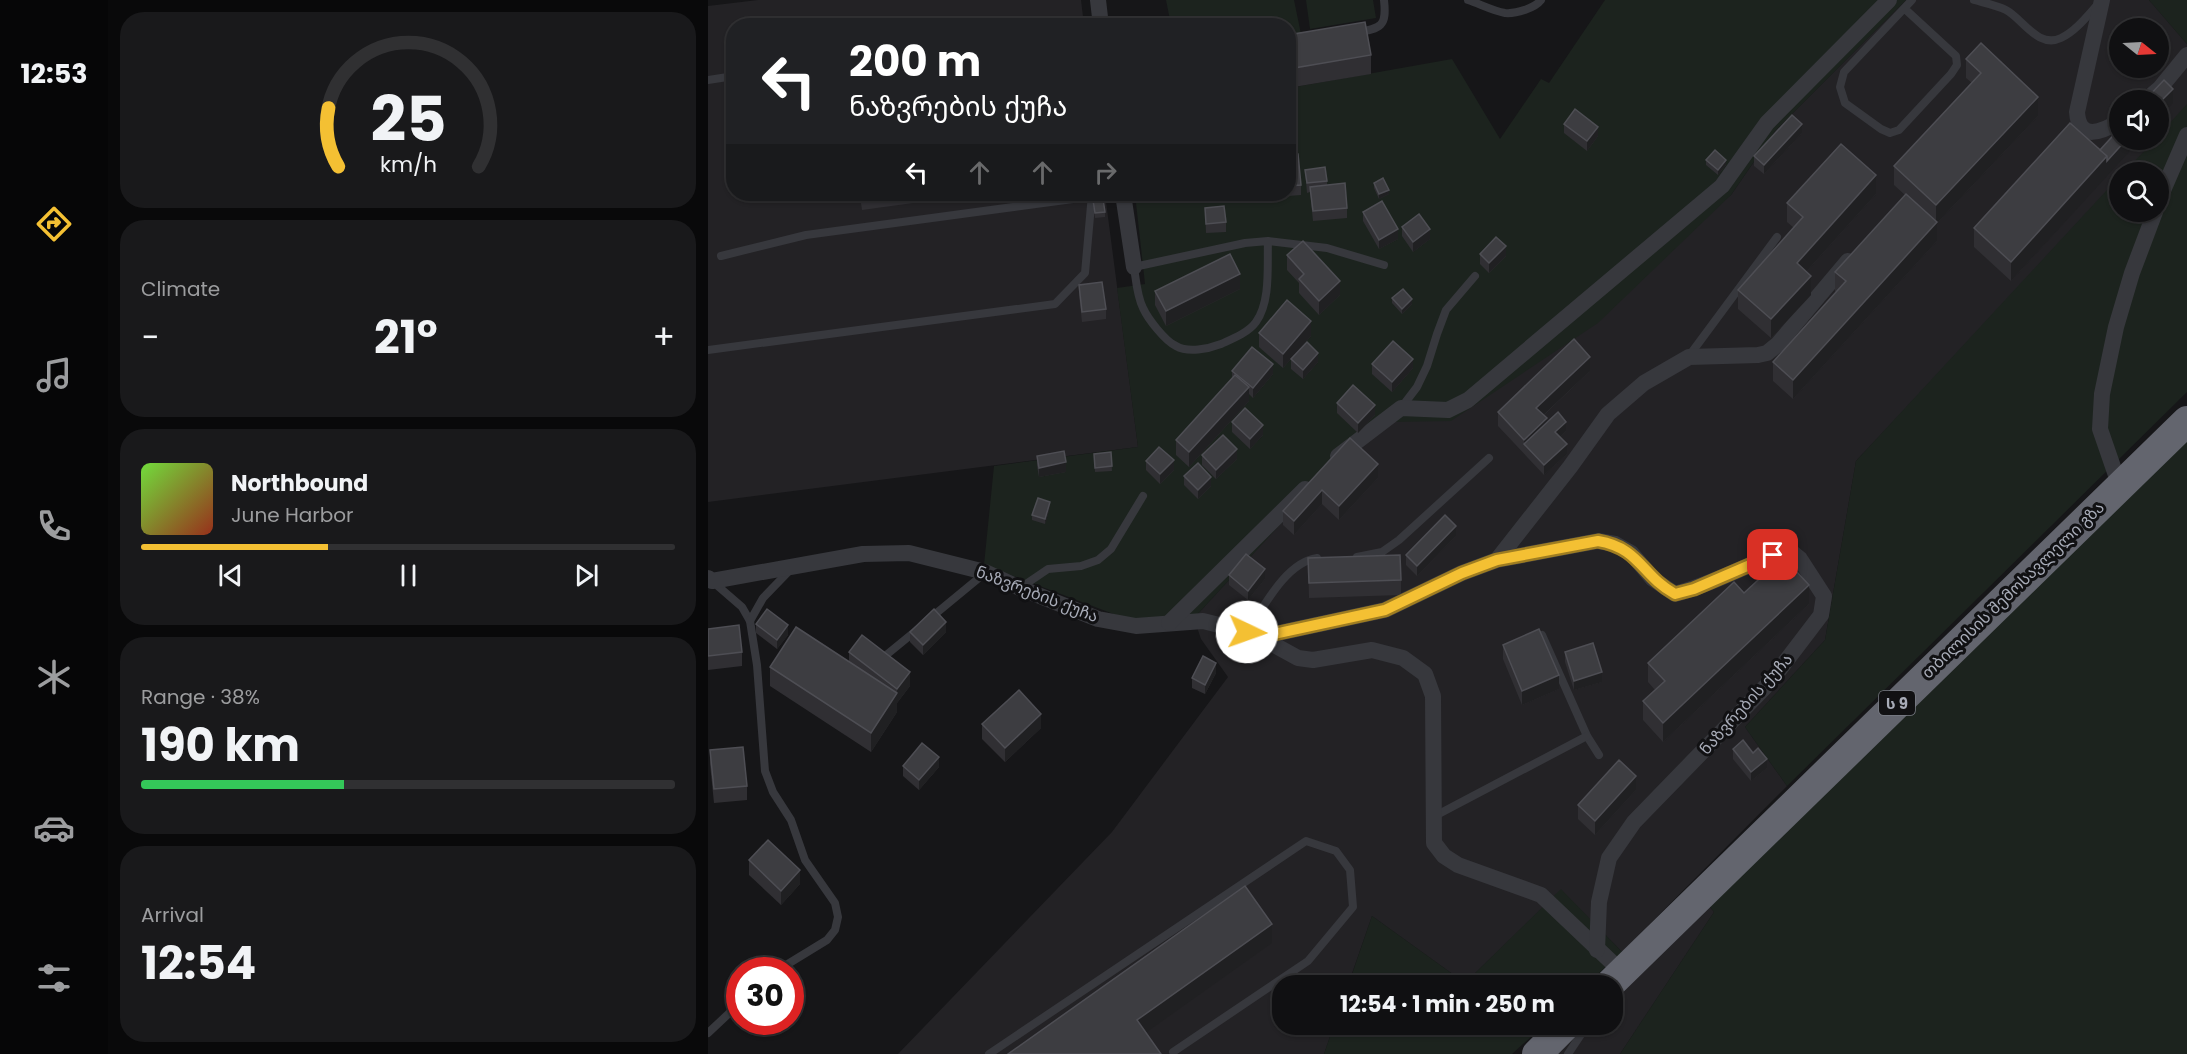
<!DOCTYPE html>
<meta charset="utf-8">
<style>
:root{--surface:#101012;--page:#19191b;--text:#f1f3f6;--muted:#9c9d9f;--line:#303032;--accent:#f4c033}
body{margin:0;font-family:Poppins,"Noto Sans Georgian",sans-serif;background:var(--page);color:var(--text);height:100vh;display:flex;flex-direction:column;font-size:22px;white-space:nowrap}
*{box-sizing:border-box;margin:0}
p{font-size:20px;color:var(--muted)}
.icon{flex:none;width:33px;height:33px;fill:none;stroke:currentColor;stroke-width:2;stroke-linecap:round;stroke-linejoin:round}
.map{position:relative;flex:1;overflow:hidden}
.details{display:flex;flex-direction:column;gap:12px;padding:12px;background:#09090a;width:600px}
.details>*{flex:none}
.top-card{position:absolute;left:18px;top:18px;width:570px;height:183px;border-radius:24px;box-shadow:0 2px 4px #0004,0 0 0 2px var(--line);background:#202124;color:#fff;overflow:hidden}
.needle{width:39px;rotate:108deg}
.tools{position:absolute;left:1401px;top:18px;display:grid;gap:12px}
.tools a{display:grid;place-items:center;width:60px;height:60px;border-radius:50%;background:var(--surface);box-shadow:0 2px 4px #0004,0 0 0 2px var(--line);font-size:30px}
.speed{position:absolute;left:18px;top:957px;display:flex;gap:12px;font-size:30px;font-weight:700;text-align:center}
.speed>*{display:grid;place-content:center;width:78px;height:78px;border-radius:50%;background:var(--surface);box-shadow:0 2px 4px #0004,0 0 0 2px var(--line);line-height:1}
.speed .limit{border:9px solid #d22;background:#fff;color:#111}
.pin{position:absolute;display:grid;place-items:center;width:51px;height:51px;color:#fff;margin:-26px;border-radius:12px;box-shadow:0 3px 9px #0006}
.me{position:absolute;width:66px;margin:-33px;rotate:93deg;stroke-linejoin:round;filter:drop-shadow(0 0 4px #0008)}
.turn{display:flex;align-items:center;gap:21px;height:126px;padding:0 24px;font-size:27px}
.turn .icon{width:78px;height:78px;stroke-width:2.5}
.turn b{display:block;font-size:42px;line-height:51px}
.lanes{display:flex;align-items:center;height:57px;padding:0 24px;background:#0003;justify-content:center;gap:30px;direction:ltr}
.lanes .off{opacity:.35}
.big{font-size:45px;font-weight:700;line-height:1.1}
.details .tile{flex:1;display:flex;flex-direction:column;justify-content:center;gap:9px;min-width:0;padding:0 21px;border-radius:24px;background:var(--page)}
.details .dial{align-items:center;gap:0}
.dial svg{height:156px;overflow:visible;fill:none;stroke:var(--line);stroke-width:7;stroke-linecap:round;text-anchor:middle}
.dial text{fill:var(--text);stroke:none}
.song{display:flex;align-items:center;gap:18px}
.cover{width:72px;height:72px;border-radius:9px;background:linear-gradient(135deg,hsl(100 70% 55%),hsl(10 70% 35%))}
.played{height:6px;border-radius:3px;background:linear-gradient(90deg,var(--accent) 35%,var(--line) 35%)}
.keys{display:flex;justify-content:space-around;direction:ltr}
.heat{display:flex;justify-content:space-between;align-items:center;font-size:33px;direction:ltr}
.charge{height:9px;border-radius:4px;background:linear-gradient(90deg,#34c759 38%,var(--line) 0)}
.trip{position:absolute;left:564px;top:975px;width:351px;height:60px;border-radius:24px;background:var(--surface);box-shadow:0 2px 4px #0004,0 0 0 2px var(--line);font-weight:700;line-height:60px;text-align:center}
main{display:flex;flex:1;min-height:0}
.dock{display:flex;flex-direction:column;width:108px;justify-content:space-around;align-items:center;background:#060607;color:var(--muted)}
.dock .icon{width:42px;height:42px}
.dock .current{color:var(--accent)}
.dock b{font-size:27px;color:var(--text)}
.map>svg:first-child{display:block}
.built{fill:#232225;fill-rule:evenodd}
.green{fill:#1c231e}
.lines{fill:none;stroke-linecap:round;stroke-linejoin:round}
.lane{stroke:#37383d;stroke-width:8}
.street{stroke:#37383d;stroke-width:16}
.highway{stroke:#63656e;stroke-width:30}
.wall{fill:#302f33}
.shaded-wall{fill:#202022}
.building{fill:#3d3d41;stroke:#4e4e54;stroke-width:1.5}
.route-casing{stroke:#9f7d21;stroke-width:15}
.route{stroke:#f4c033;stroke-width:10}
.labels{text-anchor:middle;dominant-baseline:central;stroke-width:6;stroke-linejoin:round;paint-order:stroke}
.shield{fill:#111113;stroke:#7b7e86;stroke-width:1.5}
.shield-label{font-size:15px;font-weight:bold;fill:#a8acb8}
.street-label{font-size:16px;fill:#a8acb8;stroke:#111113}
</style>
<main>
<nav class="dock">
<b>12:53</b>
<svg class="icon current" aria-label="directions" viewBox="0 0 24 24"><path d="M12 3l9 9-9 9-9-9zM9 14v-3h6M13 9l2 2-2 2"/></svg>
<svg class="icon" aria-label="music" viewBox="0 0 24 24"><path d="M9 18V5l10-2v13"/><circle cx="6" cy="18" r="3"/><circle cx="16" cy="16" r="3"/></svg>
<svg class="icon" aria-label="phone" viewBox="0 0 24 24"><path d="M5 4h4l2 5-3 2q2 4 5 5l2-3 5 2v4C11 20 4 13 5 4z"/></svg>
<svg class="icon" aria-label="climate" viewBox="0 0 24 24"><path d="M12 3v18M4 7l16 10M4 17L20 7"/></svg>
<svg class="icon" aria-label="car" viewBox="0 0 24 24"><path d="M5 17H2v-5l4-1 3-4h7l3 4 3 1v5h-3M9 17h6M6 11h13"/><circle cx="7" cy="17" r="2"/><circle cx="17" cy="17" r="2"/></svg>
<svg class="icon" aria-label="filters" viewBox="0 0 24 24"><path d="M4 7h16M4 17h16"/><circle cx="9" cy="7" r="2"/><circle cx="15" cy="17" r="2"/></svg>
</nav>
<section class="details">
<div class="tile dial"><svg viewBox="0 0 100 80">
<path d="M14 69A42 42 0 1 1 86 69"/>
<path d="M14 69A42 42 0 0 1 9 39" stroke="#f4c033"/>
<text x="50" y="56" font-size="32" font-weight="700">25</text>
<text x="50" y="72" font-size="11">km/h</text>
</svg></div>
<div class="tile"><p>Climate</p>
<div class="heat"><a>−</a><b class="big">21°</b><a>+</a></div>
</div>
<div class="tile">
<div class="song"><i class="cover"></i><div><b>Northbound</b><p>June Harbor</p></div></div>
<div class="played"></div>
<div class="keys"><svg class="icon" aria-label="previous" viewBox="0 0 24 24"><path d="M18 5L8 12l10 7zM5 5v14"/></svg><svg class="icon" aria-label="pause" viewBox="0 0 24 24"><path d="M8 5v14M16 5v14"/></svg><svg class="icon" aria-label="next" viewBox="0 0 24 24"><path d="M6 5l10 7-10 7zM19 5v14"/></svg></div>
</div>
<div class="tile"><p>Range · 38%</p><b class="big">190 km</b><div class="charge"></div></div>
<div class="tile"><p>Arrival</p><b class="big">12:54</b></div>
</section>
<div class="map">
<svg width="1479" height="1054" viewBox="0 0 1479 1054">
<rect width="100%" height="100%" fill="#161618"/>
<g class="built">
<polygon points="50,0 373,0 376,25 26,26 26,194 397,194 430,447 0,502 0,6"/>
<path d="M1198 0H1441L1479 44V106L1451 139 1450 100H1412V140H1450L1420 172H1412L1411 181 1148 461 1117 640 1037 727 1079 786 914 952 853 890 757 983 664 916 640 985 574 986V1024L626 1025 616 1054H190L404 832 520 677 493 639 486 618 643 447 1023 195 1067 131ZM1412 28H1450V68H1412Z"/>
<polygon points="998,902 1006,912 912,1054 838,1054 869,1025 904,1024 905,991"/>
</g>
<g class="green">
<polygon points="458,0 586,0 593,34 581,37 580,26 463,25"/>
<polygon points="598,0 665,0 668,18 602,29"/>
<polygon points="897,0 1198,0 1067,131 1023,195 890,323 743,421 682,422 644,447 486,618 424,621 276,565 286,466 430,447 409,288 437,284 427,194 580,194 581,88 744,59 792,139 833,79 841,83"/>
<polygon points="1441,0 1479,0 1479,44"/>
<polygon points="1479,104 1479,392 1079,786 1037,727 1117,640 1148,461 1411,177 1412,212 1450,212 1450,172 1416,172 1447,140 1450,140 1451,135"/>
<polygon points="1479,440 1479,1054 912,1054 1006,912 998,902"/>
<polygon points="853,889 914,952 878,985 640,986 664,916 757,983"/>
<polygon points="626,1025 626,1024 836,1025 804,1054 616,1054"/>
</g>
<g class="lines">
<g class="lane">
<path d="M760 0C772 4 785 11 797 13 808 14 827 8 833 0"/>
<path d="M1266 0C1277 3 1288 5 1298 10 1315 19 1330 49 1353 38 1368 31 1380 15 1391 3"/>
<polyline points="1197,9 1248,56 1249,65 1243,74 1191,130 1182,133 1173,129 1137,103 1132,87 1136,72 1204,0"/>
<path d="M648 33C673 28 679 27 676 0"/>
<polyline points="0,80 26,76"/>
<path d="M560 241C559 266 563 301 548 322 540 333 524 339 513 344 500 349 480 353 468 346 457 341 440 319 435 308 429 296 428 280 426 267L537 243 560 241 619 248 676 265"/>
<polyline points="13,256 98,235 402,194"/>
<polyline points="0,350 347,304 377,273 384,194"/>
<polyline points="981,356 1069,237"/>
<polyline points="693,408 709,387 719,366 729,334 738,310 767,276"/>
<polyline points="649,557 674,552 691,540 781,458"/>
<polyline points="4,581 34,607 42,621 49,665 57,771 65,792 83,820 97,860 127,903 130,917 127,930 119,940 70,970"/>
<polyline points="312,588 340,569 373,566 390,560 403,549 435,496"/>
<polyline points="220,620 277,573"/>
<polyline points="42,621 55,598 82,570"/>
<path d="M539 632C555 608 578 562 609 558"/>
<polyline points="834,635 879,736 891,755"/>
<polyline points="177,656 210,629"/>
<polyline points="725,817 879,736"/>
<polyline points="0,1033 32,1003"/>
<polyline points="281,1054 598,841 628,851 642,870 645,907 600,961 465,1052"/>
<polyline points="860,1054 880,1024"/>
</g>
<g class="street">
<polyline points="390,0 393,26"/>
<path d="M1394 0 1369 112C1371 142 1394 132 1412 121"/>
<polyline points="1438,100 1452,88 1479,55"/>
<polyline points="415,194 426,267"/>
<polyline points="1450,202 1479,135"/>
<polyline points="630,456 693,408 740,410 760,400 1014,186 1059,123 1181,0"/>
<polyline points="1412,487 1392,429 1394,394 1408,327 1424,273 1447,212"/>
<polyline points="789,560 862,467 900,414 936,383 981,357 1050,355 1059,353 1070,344 1140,261"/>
<polyline points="0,578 4,581 155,554 201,553 277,572 312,588 390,619 428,626 495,621 539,632 552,637 590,658 605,660 664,650 695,658 717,674 725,696 726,843 736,856 750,865 833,895 914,972"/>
<polyline points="461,623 597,489"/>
<path d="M552 637 677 610 754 573 789 560 890 541 907 544 923 553 945 579 967 594C1007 584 1042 562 1081 550L1092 559 1116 596 1113 615 1062 682 926 822 901 858 891 902 889 950"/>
</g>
<g class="highway">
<polyline points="900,986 1479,421"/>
<polyline points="829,1054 859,1024"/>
</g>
</g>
<g class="wall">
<polygon points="580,35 663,55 663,74 580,88"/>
<polygon points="1258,59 1330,116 1229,223 1229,241 1085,399 1065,381 1065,362 1128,292 1127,291 1127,272 1197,195 1186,185 1186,166 1264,83 1258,78"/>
<polygon points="856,124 890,136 879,151 856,133"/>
<polygon points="1094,133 1056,174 1046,166 1046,156"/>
<polygon points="580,155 593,185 593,195 567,197 567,194 580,194"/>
<polygon points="998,160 1018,165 1010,175 998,165"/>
<polygon points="597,170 619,181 619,185 639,208 639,218 605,221 602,192 599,193"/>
<polygon points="1399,175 1303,281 1266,247 1266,228"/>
<polygon points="666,183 681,194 671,199 666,188"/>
<polygon points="144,194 249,194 249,197 154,210 152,196 145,196"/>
<polygon points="1168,194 1098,272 1103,295 1063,338 1030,309 1030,290 1086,228 1079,222 1079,203"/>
<polygon points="385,200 397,212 397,217 387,218"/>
<polygon points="497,208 518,222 518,232 498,233"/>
<polygon points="655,212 690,239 671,249 655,221"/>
<polygon points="694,227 722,239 705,252 694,236"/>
<polygon points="772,254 798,256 781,273 772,264"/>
<polygon points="579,255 632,295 611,315 591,293 591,283 579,270"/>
<polygon points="371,285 398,309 398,319 374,322 371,295"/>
<polygon points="532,289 458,326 447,305 447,291"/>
<polygon points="684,298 704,304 694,314 684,303"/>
<polygon points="551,333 603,336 575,368 551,347"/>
<polygon points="583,359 610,362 595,379 583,369"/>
<polygon points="664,364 705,368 684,392 664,374"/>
<polygon points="524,371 565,374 545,398 541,394 541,401 481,467 468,455 468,440 524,378"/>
<polygon points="882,371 836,415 839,423 858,431 852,437 859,454 836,475 790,426 790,412"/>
<polygon points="629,403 667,415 650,433 629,413"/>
<polygon points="524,422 555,435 542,449 524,432"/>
<polygon points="642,438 670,478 631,520 614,504 586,535 575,525 575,511"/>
<polygon points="403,452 404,471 387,472 386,454"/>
<polygon points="494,455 529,459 508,479 494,465"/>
<polygon points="329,456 358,472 331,477 329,466"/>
<polygon points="438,461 466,470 452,484 438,470"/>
<polygon points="476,476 503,486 490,499 476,485"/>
<polygon points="342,507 337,524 324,520 324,515"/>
<polygon points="748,536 709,576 698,565 698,555"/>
<polygon points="600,558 693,580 693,595 601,598"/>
<polygon points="521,575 557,579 540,600 521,585"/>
<polygon points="1036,593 1101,604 955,742 935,720 935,701 947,690 940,682 940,663"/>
<polygon points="48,624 80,635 69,649 48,633"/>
<polygon points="0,629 34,652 34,666 0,670"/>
<polygon points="202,632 238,632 215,655 202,642"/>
<polygon points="795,645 851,689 814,705 795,659"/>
<polygon points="141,652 202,686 189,703 189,712 163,752 62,686 62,667 141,662"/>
<polygon points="857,652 894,682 866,690 857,662"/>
<polygon points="508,673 497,694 484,688 484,678"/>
<polygon points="274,724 333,728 297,762 274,739"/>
<polygon points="1025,749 1045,753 1059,768 1043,781 1025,759"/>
<polygon points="2,750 39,786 39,800 6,803 2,764"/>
<polygon points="195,766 231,767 211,790 195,776"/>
<polygon points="928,790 887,835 870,819 870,805"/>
<polygon points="41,860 92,884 73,905 41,875"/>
</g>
<g class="shaded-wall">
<polygon points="1465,89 1465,103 1450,119 1450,104"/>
<polygon points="1330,97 1330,116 1229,223 1229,241 1085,399 1085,380 1228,223 1228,205"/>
<polygon points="1094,124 1094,133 1056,174 1056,165"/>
<polygon points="890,127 890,136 879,151 879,141"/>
<polygon points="1418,140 1432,140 1303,281 1303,262 1399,156"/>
<polygon points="1018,160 1018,165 1010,175 1010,170"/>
<polygon points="1168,175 1168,194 1089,282 1089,263"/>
<polygon points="681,190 681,194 671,199 671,194"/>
<polygon points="690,229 690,239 671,249 671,240"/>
<polygon points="722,229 722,239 705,252 705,242"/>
<polygon points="798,246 798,256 781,273 781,263"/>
<polygon points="532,274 532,289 458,326 458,311"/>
<polygon points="1103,276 1103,295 1063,338 1063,319"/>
<polygon points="632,281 632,295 611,315 611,301"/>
<polygon points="704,299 704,304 694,314 694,309"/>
<polygon points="603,321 603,336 575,368 575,354"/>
<polygon points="610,353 610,362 595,379 595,370"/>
<polygon points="882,357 882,371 828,422 828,408"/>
<polygon points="705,359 705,368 684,392 684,382"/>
<polygon points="565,364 565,374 545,398 545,388"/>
<polygon points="541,387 541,401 481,467 481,452"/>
<polygon points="667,405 667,415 650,433 650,423"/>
<polygon points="839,418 839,433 816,444 816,454 816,440"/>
<polygon points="858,422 858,431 847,442 847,432"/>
<polygon points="555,425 555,435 542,449 542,439"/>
<polygon points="859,444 859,454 836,475 836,465"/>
<polygon points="529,449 529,459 508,479 508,470"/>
<polygon points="466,460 466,470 452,484 452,474"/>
<polygon points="358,462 358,472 331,477 331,468"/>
<polygon points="670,464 670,478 631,520 631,506"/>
<polygon points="503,477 503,486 490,499 490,490"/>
<polygon points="614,490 614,504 586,535 586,521"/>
<polygon points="342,502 342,507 337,524 337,519"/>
<polygon points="748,526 748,536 709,576 709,566"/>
<polygon points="557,569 557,579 540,600 540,591"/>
<polygon points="1101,585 1101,604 955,742 955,723"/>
<polygon points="238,622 238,632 215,655 215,645"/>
<polygon points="80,625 80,635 69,649 69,640"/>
<polygon points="508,663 508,673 497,694 497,685"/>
<polygon points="202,672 202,686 189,703 189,712 163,752 163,733 189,694 189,689"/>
<polygon points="894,672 894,682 866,690 866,681"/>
<polygon points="851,675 851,689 814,705 814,691"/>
<polygon points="333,714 333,728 297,762 297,748"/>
<polygon points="231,757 231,767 211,790 211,780"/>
<polygon points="1059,759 1059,768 1043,781 1043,772"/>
<polygon points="928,776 928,790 887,835 887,821"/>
<polygon points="92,870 92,884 73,905 73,891"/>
<polygon points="564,924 564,943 429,1039 429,1020"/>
</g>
<g class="building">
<polygon points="657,22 663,55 580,69 580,35"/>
<polygon points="1273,43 1330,97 1228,205 1186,166 1273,73 1258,59"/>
<polygon points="1456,80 1465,89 1450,104 1450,100 1437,100"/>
<polygon points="867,109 890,127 879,141 856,124"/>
<polygon points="1084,115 1094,124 1056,165 1046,156"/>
<polygon points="1362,123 1399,156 1303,262 1266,228"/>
<polygon points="1412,128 1412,140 1418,140 1399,161 1399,156 1392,150"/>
<polygon points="1133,144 1168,175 1089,263 1103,276 1063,319 1030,290 1095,217 1079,203"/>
<polygon points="1007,150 1018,160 1010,170 998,160"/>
<polygon points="590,154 593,185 580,186 580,155"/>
<polygon points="617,167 619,181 599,183 597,170"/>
<polygon points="675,178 681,190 671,194 666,183"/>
<polygon points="637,183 639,208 605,211 602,187"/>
<polygon points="154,194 168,194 154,195"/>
<polygon points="1198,194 1229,222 1085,380 1065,362 1138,281 1127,272"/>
<polygon points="395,199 397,212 387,213 385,200"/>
<polygon points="674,201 690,229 671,240 655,212"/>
<polygon points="516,206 518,222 498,224 497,208"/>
<polygon points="711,214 722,229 705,242 694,227"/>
<polygon points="788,237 798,246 781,263 772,254"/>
<polygon points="595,241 632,281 611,301 591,279 596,274 579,255"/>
<polygon points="522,254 532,274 458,311 447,291"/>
<polygon points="394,282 398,309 374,312 371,285"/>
<polygon points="695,289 704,299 694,309 684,298"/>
<polygon points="579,300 603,321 575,354 551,333"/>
<polygon points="866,339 882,357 828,408 839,418 816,440 790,412"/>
<polygon points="685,341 705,359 684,382 664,364"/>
<polygon points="599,342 610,353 595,370 583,359"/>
<polygon points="544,347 565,364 545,388 524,371"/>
<polygon points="527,375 541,387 481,452 468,440"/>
<polygon points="645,385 667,405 650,423 629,403"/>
<polygon points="537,408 555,425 542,439 524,422"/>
<polygon points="850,412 858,422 847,432 859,444 836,465 816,444"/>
<polygon points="515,435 529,449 508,470 494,455"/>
<polygon points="642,438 670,464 631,506 614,490 586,521 575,511"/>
<polygon points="451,447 466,460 452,474 438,461"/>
<polygon points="356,451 358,462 331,468 329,456"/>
<polygon points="403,452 404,466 387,468 386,454"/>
<polygon points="490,463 503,477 490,490 476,476"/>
<polygon points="330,498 342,502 337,519 324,515"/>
<polygon points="737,515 748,526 709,566 698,555"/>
<polygon points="538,554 557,569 540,591 521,575"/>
<polygon points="692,555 693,580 601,583 600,558"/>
<polygon points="1075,557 1101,585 955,723 935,701 957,681 940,663 1026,582 1036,593"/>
<polygon points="59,609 80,625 69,640 48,624"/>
<polygon points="226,609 238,622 215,645 202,632"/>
<polygon points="31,625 34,652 0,656 0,629"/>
<polygon points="88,627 189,693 163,733 62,667"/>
<polygon points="831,629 851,675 814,691 795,645"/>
<polygon points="154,635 202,672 189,689 141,652"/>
<polygon points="885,643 894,672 866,681 857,652"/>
<polygon points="495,656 508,663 497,685 484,678"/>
<polygon points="311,690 333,714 297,748 274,724"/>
<polygon points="1035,740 1045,753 1050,748 1059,759 1043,772 1025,749"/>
<polygon points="214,743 231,757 211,780 195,766"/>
<polygon points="35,747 39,786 6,789 2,750"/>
<polygon points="911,760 928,776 887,821 870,805"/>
<polygon points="60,840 92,870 73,891 41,860"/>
<polygon points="537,886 564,924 429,1020 453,1054 300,1054"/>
</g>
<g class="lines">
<g class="route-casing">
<path id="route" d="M539 632 552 637 677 610 754 573 789 560 890 541C932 548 933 575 967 594L986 589 1065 555"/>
</g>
<use href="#route" class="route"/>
</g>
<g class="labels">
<rect class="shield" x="1171" y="691" width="36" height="24" rx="4.5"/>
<g class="shield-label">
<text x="1189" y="703">ს 9</text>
</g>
<g class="street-label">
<text transform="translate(1305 590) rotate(-44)">თბილისის შემოსავლელი გზა</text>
<text transform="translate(329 594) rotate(21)">ნაზვრების ქუჩა</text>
<text transform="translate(1038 704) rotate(-48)">ნაზვრების ქუჩა</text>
</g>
</g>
</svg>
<div class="tools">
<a><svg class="needle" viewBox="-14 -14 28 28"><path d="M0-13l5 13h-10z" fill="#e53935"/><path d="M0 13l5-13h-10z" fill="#9c9d9f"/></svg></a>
<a><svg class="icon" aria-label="sound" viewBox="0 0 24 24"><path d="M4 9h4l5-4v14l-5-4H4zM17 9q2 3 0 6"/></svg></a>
<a><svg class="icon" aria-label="search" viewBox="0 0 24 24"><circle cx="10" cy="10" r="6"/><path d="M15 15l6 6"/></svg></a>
</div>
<div class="speed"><div class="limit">30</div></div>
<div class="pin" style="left:1065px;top:555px;background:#d93025"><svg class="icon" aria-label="arrive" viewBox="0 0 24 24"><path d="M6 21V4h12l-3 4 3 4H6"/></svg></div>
<svg class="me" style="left:539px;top:632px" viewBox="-20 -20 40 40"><circle r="19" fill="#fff"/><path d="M0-13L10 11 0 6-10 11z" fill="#f4c033"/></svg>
<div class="trip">12:54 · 1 min · 250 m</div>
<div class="top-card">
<div class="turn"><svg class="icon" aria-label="left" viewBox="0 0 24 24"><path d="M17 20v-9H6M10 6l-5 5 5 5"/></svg><div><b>200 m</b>ნაზვრების ქუჩა</div></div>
<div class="lanes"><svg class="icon" aria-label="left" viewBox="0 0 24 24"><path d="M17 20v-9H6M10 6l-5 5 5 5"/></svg><svg class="icon off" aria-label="ahead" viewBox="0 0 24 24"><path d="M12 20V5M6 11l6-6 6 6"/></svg><svg class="icon off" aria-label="ahead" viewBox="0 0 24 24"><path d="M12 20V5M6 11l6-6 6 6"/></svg><svg class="icon off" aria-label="right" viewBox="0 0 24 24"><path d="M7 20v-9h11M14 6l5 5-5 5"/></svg></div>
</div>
</div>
</main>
